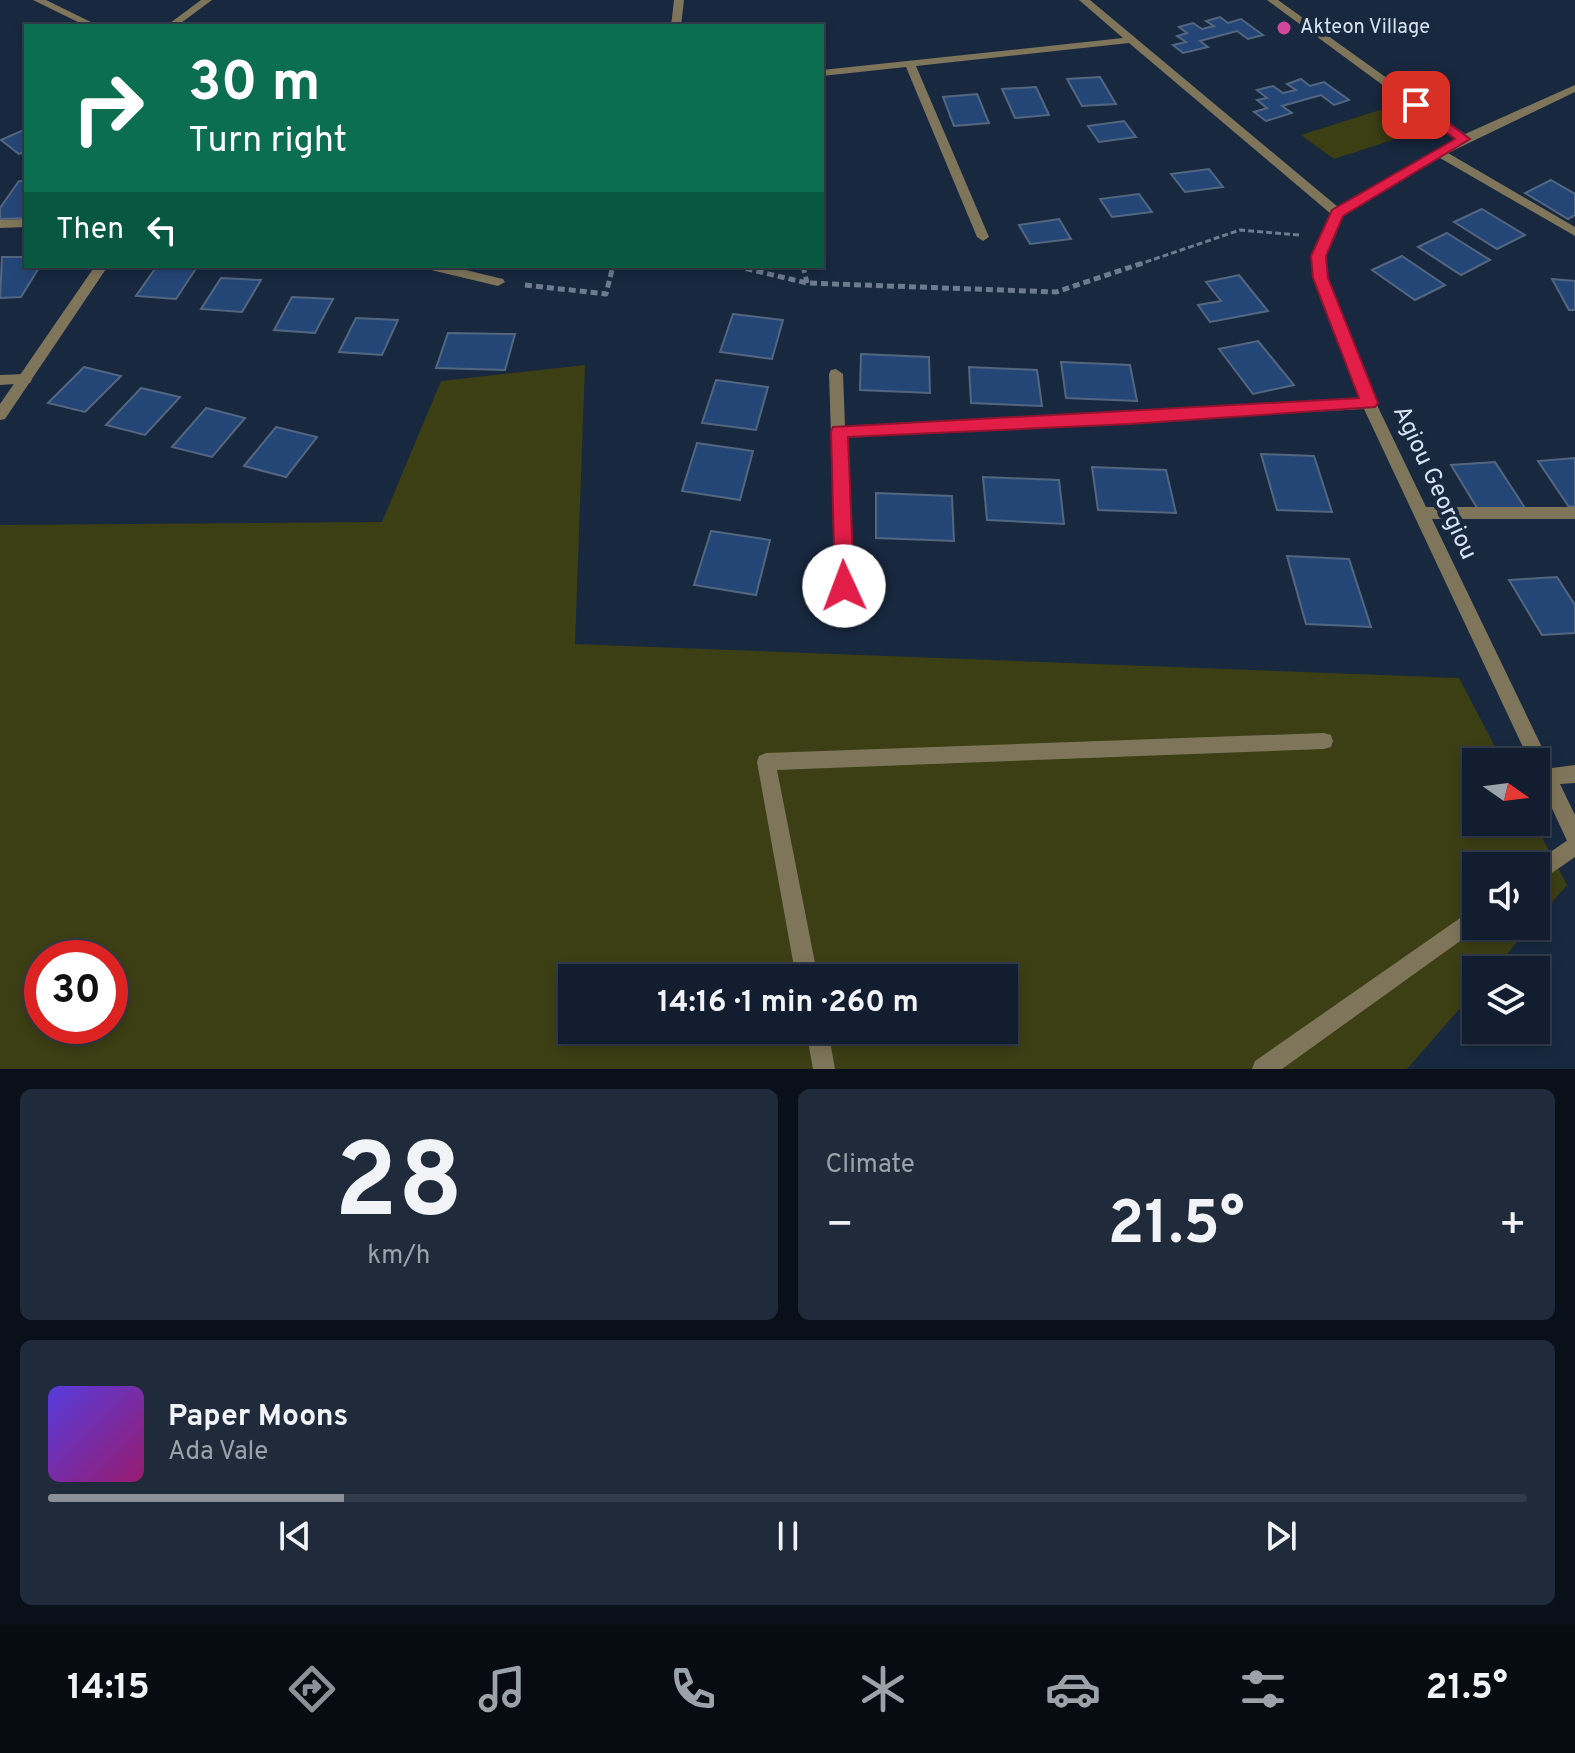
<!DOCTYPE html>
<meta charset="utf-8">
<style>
:root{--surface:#121e2f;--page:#1f2b3b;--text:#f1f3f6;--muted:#9ca2aa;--line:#313c4b;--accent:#8c9099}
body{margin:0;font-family:Overpass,sans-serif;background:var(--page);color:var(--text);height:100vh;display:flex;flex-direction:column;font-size:30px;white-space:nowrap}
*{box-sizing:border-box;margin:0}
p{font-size:26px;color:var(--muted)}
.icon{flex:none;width:44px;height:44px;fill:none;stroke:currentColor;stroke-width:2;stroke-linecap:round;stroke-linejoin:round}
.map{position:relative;height:1069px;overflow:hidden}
.drawer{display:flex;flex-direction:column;gap:20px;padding:20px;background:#0a101a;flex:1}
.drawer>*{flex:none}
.guide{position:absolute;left:24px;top:24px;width:800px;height:244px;border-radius:0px;box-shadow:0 4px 12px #0003,0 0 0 2px var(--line);background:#0b6e4f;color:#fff;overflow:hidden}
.needle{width:52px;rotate:104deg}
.controls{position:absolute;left:1462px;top:748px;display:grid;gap:16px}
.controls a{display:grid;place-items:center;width:88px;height:88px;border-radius:0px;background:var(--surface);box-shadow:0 4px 12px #0003,0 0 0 2px var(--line);font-size:40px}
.speed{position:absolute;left:24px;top:940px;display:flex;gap:16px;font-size:40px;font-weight:700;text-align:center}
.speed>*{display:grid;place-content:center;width:104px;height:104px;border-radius:50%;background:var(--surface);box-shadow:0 4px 12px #0003,0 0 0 2px var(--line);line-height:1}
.speed .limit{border:12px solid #d22;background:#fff;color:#111}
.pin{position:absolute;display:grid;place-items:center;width:68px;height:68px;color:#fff;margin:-34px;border-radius:16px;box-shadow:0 4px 12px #0006}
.me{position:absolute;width:88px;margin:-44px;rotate:358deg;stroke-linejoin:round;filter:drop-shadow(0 0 6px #0008)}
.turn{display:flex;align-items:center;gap:28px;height:168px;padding:0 32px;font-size:36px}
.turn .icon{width:104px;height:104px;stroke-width:2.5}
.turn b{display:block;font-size:56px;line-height:68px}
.then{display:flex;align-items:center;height:76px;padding:0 32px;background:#0003;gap:16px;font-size:30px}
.big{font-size:60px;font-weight:700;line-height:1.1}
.drawer .tile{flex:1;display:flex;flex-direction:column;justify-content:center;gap:12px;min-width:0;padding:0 28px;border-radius:12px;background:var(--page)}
.drawer .dial{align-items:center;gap:0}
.dial b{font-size:104px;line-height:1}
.song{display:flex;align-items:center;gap:24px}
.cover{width:96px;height:96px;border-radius:12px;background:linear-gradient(135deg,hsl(250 70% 55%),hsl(320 70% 35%))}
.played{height:8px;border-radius:4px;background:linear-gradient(90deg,var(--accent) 20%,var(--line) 20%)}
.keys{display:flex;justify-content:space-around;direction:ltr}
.heat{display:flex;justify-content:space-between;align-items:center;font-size:44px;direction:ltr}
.drawer .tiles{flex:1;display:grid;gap:20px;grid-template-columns:1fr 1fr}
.tile:last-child{grid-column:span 2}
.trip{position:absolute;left:558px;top:964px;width:460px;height:80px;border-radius:0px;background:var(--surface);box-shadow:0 4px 12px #0003,0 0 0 2px var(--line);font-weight:700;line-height:80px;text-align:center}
.tabs{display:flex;height:128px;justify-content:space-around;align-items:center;background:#070c13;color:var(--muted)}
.tabs .icon{width:56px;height:56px}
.tabs .current{color:var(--accent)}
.tabs b{font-size:36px;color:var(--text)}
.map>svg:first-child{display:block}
.green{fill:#3c3e14;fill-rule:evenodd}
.building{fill:#244677;stroke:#536680;stroke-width:2}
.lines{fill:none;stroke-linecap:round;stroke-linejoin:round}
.path-far1{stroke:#6d7b8f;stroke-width:3;stroke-dasharray:6 3;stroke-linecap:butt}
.path{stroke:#6d7b8f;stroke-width:5;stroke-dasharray:7 4;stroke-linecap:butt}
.service{fill:#7e755a;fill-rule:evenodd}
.minor{fill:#7e755a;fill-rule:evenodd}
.route{fill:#e11d48;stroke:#92132f;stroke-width:2}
.hotel-dot{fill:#d1479c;stroke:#18283f;stroke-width:3}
.labels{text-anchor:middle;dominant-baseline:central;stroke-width:8;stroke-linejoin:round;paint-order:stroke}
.far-poi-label{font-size:20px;fill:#d9e4f3;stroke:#18283f;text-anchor:start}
.street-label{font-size:24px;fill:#d9e4f3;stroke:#18283f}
</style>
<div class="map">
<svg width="1575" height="1069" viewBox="0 0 1575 1069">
<rect width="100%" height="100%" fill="#18283f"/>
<g class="green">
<polygon points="1380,110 1414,133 1334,159 1301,135"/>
<path d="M585 365 575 644 1459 678 1503 762H1476V822H1534L1567 885 1536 921V866H1476V926H1531L1493 970H1476V990L1407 1069H0V525L382 522 441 381ZM42 958H110V1026H42ZM572 978H1004V1030H572Z"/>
</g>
<g class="building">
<polygon points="1220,17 1228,23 1241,19 1263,35 1248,39 1237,31 1200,41 1208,47 1183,53 1173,45 1186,42 1177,36 1187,33 1179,27 1193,23 1202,29 1214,26 1206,21"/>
<polygon points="1100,77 1116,104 1082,106 1067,79"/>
<polygon points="1301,79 1310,86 1324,82 1349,100 1334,105 1321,95 1282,106 1292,113 1266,121 1254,112 1267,108 1257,100 1267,98 1257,90 1273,86 1283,93 1296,90 1287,84"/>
<polygon points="1036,87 1049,115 1015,118 1002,89"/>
<polygon points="977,94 989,123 954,126 943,97"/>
<polygon points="1124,121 1136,137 1099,142 1088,126"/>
<polygon points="26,129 26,151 19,154 1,140"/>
<polygon points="1209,169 1223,187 1185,192 1171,174"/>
<polygon points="1551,180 1575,194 1575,215 1568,219 1525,193"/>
<polygon points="19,181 26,181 26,218 0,219 0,208"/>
<polygon points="1139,194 1152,212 1112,217 1100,199"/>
<polygon points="1482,209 1525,235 1497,249 1454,222"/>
<polygon points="1059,219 1071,239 1030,244 1019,225"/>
<polygon points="1447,233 1490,260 1461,275 1418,247"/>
<polygon points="1402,256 1445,285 1415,300 1372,270"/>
<polygon points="2,257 26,257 26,266 40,266 21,297 0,298"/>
<polygon points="157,266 167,266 197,267 176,299 136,296"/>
<polygon points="1239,275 1268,311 1210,322 1198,305 1221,301 1206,282"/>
<polygon points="221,278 261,280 242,312 201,309"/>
<polygon points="1552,279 1575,281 1575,310 1569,310"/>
<polygon points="292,297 333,299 315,333 274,330"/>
<polygon points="733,314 783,320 772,359 720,352"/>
<polygon points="356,318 398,320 382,355 339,352"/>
<polygon points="448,333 515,334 505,370 436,368"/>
<polygon points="1258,341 1294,385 1253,394 1219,349"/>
<polygon points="861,354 929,357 930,393 860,390"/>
<polygon points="1061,362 1130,365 1137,401 1066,398"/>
<polygon points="84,367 121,376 85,412 48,403"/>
<polygon points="969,367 1037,370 1042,406 971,403"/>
<polygon points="716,380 768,387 756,430 702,423"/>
<polygon points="141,388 180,397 145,435 106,425"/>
<polygon points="206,408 245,418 212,457 172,447"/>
<polygon points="276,427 317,437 286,477 244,466"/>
<polygon points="697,443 753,451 740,500 682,491"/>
<polygon points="1261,454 1314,456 1332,512 1277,510"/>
<polygon points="1575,458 1575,506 1569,507 1538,461"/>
<polygon points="1495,462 1525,508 1479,511 1451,465"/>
<polygon points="1092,467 1166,470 1176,513 1098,510"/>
<polygon points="983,477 1059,480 1064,524 987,520"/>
<polygon points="876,493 952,496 954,541 876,538"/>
<polygon points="711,531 770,540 756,595 694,585"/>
<polygon points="1287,556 1349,559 1371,627 1306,624"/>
<polygon points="1557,577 1575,605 1575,633 1542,635 1509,580"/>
</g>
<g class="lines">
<polyline class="path-far1" points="1137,265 1240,230 1299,235"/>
<g class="path">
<polyline points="735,266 807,283 1056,292 1143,263"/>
<polyline points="803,266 807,283"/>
<polyline points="525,285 606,294 613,266"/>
</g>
<g class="service">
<polygon points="201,0 212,0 177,26 166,26"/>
<polygon points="674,0 684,0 681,26 671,26"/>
<polygon points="26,219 26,227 0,228 0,220"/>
<polygon points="25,374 30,375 32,379 30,383 0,385 0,375"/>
<polygon points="1324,733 1331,735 1333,741 1331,747 1324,749 777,770 818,978 796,978 757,762 759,756 766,753"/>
<polygon points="1575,835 1575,857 1536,884 1536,866 1530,866"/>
<polygon points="1476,907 1476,926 1481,926 1282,1069 1252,1069 1255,1061"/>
<polygon points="806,1030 828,1030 835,1069 813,1069"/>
</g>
<g class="minor">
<polygon points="33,0 46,0 99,26 86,26"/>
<polygon points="1079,0 1090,0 1338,207 1456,139 1267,0 1278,0 1465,134 1575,85 1575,92 1448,153 1575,227 1575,236 1440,158 1342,215 1324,256 1327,278 1376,403 1426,507 1575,507 1575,519 1432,519 1552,768 1575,765 1575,783 1560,784 1575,815 1575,846 1568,843 1536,774 1536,762 1530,762 1364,409 846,437 852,586 850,591 844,593 838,591 836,586 829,374 831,370 836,369 843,374 845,426 1360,398 1315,278 1312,256 1331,214 1129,43 916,66 989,237 983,241 977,237 906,67 822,76 822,70 1123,38"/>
<polygon points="95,266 108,266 5,419 0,420 0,404"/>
<polygon points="426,266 449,266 503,279 505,282 498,286 427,269"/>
</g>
</g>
<polygon class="route" points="1412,102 1420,102 1470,139 1343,216 1326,256 1328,278 1378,403 1375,407 1130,424 848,437 854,586 851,592 838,592 835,586 831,432 833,427 1359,398 1313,278 1311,256 1332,210 1455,139 1412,107"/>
<circle class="hotel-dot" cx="1284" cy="28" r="8"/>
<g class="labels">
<g class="far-poi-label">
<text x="1300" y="28">Akteon Village</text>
</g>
<g class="street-label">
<text transform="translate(1434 483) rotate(65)">Agiou Georgiou</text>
</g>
</g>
</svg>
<div class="controls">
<a><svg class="needle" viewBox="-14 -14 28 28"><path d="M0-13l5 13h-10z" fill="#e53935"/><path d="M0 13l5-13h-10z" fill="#9ca2aa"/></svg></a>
<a><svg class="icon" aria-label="sound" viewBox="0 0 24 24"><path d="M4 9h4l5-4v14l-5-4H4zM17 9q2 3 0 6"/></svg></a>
<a><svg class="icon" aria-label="layers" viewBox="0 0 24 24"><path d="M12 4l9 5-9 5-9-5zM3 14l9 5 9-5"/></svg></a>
</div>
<div class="speed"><div class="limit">30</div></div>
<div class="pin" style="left:1416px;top:105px;background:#d93025"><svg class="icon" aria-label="arrive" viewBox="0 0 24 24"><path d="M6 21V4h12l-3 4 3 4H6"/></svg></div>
<svg class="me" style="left:844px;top:586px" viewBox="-20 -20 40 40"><circle r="19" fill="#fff"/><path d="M0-13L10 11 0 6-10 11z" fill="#e11d48"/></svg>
<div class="trip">14:16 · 1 min · 260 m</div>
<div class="guide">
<div class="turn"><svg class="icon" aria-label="right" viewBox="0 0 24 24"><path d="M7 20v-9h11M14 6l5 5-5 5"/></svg><div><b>30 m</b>Turn right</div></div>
<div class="then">Then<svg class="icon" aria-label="left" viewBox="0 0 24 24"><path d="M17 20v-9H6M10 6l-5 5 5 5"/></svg></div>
</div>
</div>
<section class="drawer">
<div class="tiles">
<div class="tile dial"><b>28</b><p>km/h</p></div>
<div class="tile"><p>Climate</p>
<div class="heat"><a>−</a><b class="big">21.5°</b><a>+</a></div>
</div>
<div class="tile">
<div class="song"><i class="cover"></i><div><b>Paper Moons</b><p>Ada Vale</p></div></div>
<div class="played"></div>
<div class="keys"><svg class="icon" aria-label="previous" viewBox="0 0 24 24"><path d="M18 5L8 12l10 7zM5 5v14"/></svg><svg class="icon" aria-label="pause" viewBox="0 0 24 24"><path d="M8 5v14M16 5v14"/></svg><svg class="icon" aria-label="next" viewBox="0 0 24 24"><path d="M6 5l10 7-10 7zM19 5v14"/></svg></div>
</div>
</div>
</section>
<nav class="tabs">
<b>14:15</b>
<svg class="icon current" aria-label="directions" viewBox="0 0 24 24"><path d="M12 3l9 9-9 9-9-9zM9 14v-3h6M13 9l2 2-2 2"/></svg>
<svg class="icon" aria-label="music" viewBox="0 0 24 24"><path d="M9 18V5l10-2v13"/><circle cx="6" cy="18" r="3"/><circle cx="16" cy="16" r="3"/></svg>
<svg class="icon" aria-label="phone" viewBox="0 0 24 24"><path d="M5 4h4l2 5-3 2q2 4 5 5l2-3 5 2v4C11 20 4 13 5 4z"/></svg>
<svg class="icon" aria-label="climate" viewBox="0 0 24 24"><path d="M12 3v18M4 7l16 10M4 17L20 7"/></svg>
<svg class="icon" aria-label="car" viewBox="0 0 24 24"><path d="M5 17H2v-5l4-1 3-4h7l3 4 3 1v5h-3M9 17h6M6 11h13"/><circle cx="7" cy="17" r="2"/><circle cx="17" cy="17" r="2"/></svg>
<svg class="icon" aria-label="filters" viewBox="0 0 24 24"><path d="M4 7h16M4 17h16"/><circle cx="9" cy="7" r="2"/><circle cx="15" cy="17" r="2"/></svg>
<b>21.5°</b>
</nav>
